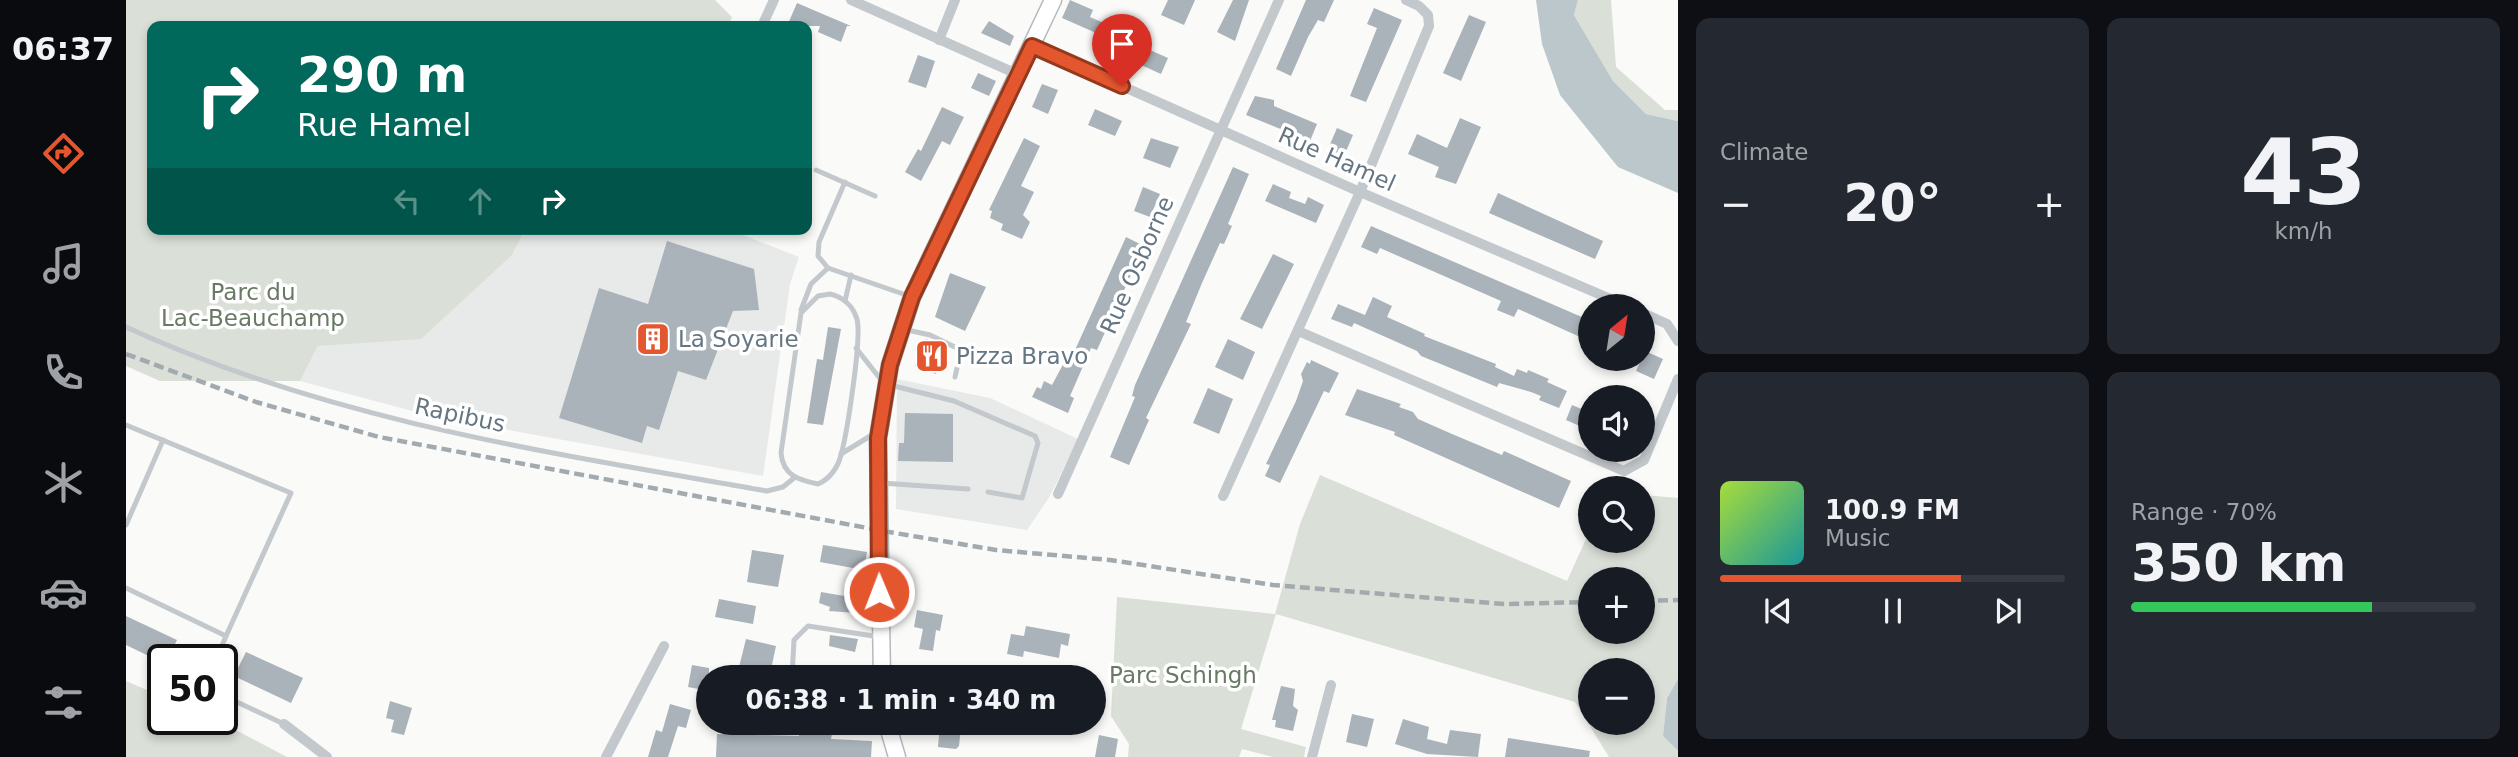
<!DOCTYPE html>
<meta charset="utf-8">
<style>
:root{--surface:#171b24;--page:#242831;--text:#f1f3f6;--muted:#9ea1a6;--line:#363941;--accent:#e4572e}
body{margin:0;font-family:"DejaVu Sans",sans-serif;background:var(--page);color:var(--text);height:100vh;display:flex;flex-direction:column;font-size:26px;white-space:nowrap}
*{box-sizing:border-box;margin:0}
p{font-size:23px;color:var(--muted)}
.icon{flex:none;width:38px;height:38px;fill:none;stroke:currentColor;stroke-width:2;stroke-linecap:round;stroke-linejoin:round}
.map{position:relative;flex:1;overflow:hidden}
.sheet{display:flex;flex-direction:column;gap:18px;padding:18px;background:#0d0f14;width:840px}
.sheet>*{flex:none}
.guide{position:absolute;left:21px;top:21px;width:665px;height:214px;border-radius:14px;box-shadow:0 4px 10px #0003;background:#00695c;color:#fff;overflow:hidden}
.needle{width:46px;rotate:30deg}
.buttons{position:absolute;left:1452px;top:294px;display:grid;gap:14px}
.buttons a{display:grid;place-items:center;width:77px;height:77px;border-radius:50%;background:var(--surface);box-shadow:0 4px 10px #0003;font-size:35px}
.speed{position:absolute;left:21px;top:644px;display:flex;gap:14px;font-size:35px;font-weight:700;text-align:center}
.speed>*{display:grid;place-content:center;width:91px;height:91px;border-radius:50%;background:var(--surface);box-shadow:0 4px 10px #0003;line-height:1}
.speed .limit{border:4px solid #111;border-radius:10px;background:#fff;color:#111}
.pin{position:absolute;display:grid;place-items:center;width:60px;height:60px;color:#fff;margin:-72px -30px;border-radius:50% 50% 50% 0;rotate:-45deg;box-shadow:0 0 7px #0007}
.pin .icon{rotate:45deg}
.me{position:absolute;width:77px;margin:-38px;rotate:359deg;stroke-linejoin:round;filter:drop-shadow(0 0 5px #0008)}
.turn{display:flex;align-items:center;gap:24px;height:147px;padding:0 35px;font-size:32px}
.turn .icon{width:91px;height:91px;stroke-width:2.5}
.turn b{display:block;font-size:49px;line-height:60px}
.lanes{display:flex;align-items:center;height:66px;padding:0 35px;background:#0003;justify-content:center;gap:35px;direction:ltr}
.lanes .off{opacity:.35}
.big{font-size:52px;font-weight:800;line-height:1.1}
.sheet .tile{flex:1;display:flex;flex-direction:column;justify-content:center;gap:10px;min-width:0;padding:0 24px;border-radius:14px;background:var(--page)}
.sheet .dial{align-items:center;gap:0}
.dial b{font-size:91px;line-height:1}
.song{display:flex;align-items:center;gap:21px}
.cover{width:84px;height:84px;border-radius:10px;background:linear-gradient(135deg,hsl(80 70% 55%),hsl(180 70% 35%))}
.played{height:7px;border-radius:4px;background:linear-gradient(90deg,var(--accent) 70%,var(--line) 70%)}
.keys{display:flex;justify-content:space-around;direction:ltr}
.heat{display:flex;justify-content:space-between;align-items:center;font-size:38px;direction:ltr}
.charge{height:10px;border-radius:5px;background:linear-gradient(90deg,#34c759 70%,var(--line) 0)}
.sheet .tiles{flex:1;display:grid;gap:18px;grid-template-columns:repeat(2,1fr)}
.trip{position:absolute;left:570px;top:665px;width:410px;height:70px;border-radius:35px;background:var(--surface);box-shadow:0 4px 10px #0003;font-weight:800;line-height:70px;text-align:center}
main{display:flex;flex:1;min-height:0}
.dock{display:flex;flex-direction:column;width:126px;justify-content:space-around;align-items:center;background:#090b0e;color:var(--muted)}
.dock .icon{width:49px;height:49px}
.dock .active{color:var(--accent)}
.dock b{font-size:32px;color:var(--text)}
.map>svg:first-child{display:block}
.built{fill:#e8e9e9}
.green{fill:#dadfd7;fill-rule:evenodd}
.water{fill:#bbc7cb}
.building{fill:#aab3b9}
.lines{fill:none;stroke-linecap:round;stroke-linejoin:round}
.secondary-casing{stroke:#b3babf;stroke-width:19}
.lane{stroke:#c3c8cc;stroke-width:5}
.street{stroke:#c3c8cc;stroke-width:10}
.secondary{stroke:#fff;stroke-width:16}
.rail{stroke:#a2aab0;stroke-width:4.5;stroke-dasharray:10 5;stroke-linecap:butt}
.route-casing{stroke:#94391e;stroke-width:18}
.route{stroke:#e4572e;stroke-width:12}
.labels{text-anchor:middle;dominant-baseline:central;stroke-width:7;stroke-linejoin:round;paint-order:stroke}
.street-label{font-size:23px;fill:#657683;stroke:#fff}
.park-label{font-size:23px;fill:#687a64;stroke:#fff}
.poi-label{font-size:23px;fill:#657683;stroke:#fff;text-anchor:start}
</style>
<main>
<nav class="dock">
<b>06:37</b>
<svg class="icon active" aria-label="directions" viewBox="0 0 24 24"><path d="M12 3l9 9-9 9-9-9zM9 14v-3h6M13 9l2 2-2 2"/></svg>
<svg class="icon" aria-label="music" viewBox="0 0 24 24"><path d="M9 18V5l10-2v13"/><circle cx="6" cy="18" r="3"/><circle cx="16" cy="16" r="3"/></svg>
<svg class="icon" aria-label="phone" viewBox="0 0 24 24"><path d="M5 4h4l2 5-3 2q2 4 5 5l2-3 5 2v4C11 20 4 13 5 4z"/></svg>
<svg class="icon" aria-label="climate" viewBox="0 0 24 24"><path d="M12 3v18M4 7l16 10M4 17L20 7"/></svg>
<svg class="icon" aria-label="car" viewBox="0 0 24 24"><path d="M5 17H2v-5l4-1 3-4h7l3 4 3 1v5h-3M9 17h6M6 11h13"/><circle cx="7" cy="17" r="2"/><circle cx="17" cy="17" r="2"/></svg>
<svg class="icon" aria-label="filters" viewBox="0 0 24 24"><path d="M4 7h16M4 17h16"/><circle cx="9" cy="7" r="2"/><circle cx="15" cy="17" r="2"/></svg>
</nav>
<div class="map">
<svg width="1552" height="757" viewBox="0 0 1552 757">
<rect width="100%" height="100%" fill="#fafaf8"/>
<g class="built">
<polygon points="253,229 602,229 673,257 664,284 637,476 305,416 174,381"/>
<polygon points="771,379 864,398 952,439 924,496 901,530 770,509"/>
</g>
<g class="green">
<polygon points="0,0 589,0 606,17 602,26 26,26 26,229 399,229 386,255 295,339 192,346 174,381 34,381 0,366"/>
<polygon points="1452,0 1485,0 1490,67 1539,110 1552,110 1552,121 1520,114 1487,81 1448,15"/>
<path d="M1194 475 1441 581 1465 528V541H1517V495L1552 498V679L1541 698 1537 736 1552 751V757H1483L1449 702 1150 614 1115 729 1180 747 1178 757H1147L1116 749 1113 757H1002L1003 744 985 716 991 597 1149 614 1174 524ZM1465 579H1517V632H1465ZM1465 670H1517V723H1465Z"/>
<polygon points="0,681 37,697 37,719 89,719 161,757 0,757"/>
</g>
<g class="water">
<polygon points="1410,0 1452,0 1448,15 1487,81 1520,114 1552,121 1552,193 1492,167 1434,95 1416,44"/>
<polygon points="1552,679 1552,751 1537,736 1541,698"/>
</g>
<g class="building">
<polygon points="944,0 967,10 964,17 1008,36 1006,42 1042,58 1035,74 973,46 977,36 936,18"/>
<polygon points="1042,0 1069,0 1058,25 1035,15"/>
<polygon points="1107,0 1123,0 1109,41 1091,32"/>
<polygon points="1180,0 1208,0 1198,22 1192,20 1182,37 1165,76 1150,69"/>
<polygon points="671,3 699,15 725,26 721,26 715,42 692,32 694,26 661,26"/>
<polygon points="1248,8 1276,20 1240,102 1224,96 1251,28 1241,24"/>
<polygon points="1343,15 1360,22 1335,81 1317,73"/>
<polygon points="863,21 888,36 884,46 855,33"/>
<polygon points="792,55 809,61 800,88 782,82"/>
<polygon points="852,73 870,81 863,96 845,88"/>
<polygon points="916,84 932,90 922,114 906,107"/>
<polygon points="1129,96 1148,100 1148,106 1191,124 1184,141 1120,115"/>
<polygon points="816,107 838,117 824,145 816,141 795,181 779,172 792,149 795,151"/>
<polygon points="969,109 996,121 989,136 962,125"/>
<polygon points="1334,118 1355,127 1330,184 1309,177 1313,167 1282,154 1291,134 1321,148"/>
<polygon points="1211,128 1227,135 1218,156 1202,149"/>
<polygon points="898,138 914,146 895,186 908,192 897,215 904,222 896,239 875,230 877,224 864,218 866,211 863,210"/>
<polygon points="1025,138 1053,147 1044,168 1017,158"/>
<polygon points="1107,167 1123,174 1102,224 1106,226 1098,244 1094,243 1076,283 1060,322 1065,324 1020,418 1023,420 1003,465 984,457 1009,397 1006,396 1009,385"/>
<polygon points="1147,184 1165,192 1163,198 1179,204 1182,197 1198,205 1190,223 1139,201"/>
<polygon points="1017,187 1034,194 1024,217 1008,211"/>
<polygon points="1372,193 1477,241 1469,259 1363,213"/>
<polygon points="1245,226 1465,321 1465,342 1399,312 1392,309 1388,317 1371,310 1375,301 1254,248 1251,254 1235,247"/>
<polygon points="1000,237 1018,246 971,350 965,348 944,396 948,398 942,413 906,397 911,387 915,389 918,381 926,385 941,357 945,359"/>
<polygon points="541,241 628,269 633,310 607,311 580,380 552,371 533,430 521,426 516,443 433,418 473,288 522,304"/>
<polygon points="1147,254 1168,264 1136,329 1114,319"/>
<polygon points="824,273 860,287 839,331 809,317"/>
<polygon points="1247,297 1266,306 1261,317 1299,334 1298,336 1370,364 1369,367 1388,376 1391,369 1401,373 1402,370 1423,379 1421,382 1441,391 1433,408 1413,400 1415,396 1405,392 1373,383 1371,387 1295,356 1291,351 1228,323 1226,327 1205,319 1212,304 1239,315"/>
<polygon points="702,327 715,329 697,425 681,423 691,359 697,360"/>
<polygon points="800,339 820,349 810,374 789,366"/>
<polygon points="1102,339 1129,352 1117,380 1089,367"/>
<polygon points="1519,351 1537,359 1528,379 1510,371"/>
<polygon points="1185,360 1213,373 1203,393 1198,391 1154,483 1139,476 1144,465 1140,464 1170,401 1177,381 1175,374 1181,362 1184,364"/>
<polygon points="1082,388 1107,399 1093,434 1067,423"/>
<polygon points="1231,389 1275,404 1273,407 1287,412 1292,419 1326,434 1376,455 1378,451 1445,481 1433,508 1268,435 1269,432 1219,415"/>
<polygon points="1446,405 1465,413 1465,431 1440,420"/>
<polygon points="779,413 827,414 827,462 772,461 773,443 778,443"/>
<polygon points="697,545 741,552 738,570 694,562"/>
<polygon points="626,550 658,555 652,587 621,582"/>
<polygon points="695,592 730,598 733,601 730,613 703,611 704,607 693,603"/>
<polygon points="593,599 630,606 627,624 589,617"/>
<polygon points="791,610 817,615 814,631 810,630 807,651 793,649 797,629 788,627"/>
<polygon points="0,616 51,640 41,660 31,660 0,645"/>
<polygon points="900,626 944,634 942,646 935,644 933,658 898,651 897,657 881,654 885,634 898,636"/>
<polygon points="704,635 732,639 729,652 703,646"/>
<polygon points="620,639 650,646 644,674 613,667"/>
<polygon points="120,652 177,678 165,703 108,676"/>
<polygon points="566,665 583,668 583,691 562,687"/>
<polygon points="1155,686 1169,689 1167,706 1172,710 1167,731 1149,727 1150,720 1146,720"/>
<polygon points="264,701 286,708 278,735 265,732 268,720 260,718"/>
<polygon points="544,704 565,710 560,728 552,726 542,757 522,757 530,730 536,732"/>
<polygon points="1226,714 1248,719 1241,747 1220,742"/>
<polygon points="1277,719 1303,727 1301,739 1321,744 1324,730 1355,734 1352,757 1301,754 1269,744"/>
<polygon points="814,724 835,727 833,746 830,749 812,747"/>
<polygon points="673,732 706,734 705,739 746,741 745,757 590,757 591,734 673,736"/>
<polygon points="973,735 992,739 989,757 969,757"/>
<polygon points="1382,738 1464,751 1463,757 1379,757"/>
</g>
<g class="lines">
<g class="secondary-casing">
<g id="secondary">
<polyline points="756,677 752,438 764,365 786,297 927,0"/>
<polyline points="761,723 771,757"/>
</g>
</g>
<g class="lane">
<polyline points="690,170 749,196"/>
<polyline points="719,182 693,242 692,256 702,268 783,296"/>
<path d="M704 294C717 297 727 306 731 319 736 339 721 433 715 455 712 467 704 479 692 484 673 480 657 476 655 453L675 313 692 296Z"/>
<polyline points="719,301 725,275"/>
<polyline points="675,310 685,284 702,268"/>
<path d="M0 327C201 420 424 453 641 491L657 487 668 478"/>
<polyline points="777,329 804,335 835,350 829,377"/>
<polyline points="730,348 756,381"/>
<polyline points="764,385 828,401 909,436 912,443 896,498 862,492"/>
<polyline points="0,425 165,493 100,636"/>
<polyline points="715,454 749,433"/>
<polyline points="755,483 842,489"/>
<polyline points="0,525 37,440"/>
<polyline points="0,588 100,636 90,660"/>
<polyline points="666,677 668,640 682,626 754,637"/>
<polyline points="96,695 158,724"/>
</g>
<g class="street">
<polyline points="725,0 893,75"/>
<polyline points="636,26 648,0"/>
<polyline points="813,40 829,0"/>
<polyline points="906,46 1234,192 1501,306"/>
<polyline points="1517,313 1541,324 1552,341"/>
<polyline points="1172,331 1498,471 1518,460 1552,379"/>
<polyline points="932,494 1153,0"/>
<polyline points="1097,496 1234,192 1303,26 1302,15 1293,6 1280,0"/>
<polyline points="158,724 201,757"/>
<polyline points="480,757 538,646"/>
<polyline points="1186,757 1205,685"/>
</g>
<use href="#secondary" class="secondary"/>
<g class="rail">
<polyline points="0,354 130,402 253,437 763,532 870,550 984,560 1147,585 1378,604 1465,602"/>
<polyline points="1517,601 1552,600"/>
</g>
</g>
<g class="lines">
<g class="route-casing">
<polyline id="route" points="753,592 752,438 764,365 786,297 906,46 996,86"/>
</g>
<use href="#route" class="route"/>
</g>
<defs>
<g id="building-square" transform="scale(1.75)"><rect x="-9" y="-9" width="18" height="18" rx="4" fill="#e4572e" stroke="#fff"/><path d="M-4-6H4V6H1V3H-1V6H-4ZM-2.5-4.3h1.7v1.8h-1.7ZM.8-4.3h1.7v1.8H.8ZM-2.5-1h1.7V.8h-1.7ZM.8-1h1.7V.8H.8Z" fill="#fff"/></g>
<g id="restaurant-square" transform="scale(1.75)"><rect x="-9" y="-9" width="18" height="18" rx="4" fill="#e4572e" stroke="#fff"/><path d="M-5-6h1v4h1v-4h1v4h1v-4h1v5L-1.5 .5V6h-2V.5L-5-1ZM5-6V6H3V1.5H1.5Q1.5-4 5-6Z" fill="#fff"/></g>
</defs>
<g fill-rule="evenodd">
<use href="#building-square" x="527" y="339"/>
<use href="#restaurant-square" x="806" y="356"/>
</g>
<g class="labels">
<g class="street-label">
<text transform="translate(1211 159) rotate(24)">Rue Hamel</text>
<text transform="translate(1011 265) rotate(-66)">Rue Osborne</text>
<text transform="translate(334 415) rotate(12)">Rapibus</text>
</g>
<g class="park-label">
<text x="127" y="292">Parc du<tspan x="127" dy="26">Lac-Beauchamp</tspan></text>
<text x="1057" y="675">Parc Schingh</text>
</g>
<g class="poi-label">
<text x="552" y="339">La Soyarie</text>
<text x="830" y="356">Pizza Bravo</text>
</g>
</g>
</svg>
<div class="buttons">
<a><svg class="needle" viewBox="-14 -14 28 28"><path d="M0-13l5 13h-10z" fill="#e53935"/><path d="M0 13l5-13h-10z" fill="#9ea1a6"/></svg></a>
<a><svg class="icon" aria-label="sound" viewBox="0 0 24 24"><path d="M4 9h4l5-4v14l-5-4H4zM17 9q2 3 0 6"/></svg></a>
<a><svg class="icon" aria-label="search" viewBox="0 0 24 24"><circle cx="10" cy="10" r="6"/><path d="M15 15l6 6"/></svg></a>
<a>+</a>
<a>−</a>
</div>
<div class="speed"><div class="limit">50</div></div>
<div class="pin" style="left:996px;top:86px;background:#d93025"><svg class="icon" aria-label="arrive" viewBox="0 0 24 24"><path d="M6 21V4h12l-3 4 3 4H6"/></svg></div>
<svg class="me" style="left:753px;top:592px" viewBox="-20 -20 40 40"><circle r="17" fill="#e4572e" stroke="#fff" stroke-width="3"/><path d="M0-11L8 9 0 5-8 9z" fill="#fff"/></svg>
<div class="trip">06:38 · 1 min · 340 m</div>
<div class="guide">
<div class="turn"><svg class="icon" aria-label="right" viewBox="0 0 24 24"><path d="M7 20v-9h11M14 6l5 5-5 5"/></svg><div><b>290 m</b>Rue Hamel</div></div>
<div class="lanes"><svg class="icon off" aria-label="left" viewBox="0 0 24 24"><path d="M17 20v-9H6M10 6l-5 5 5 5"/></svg><svg class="icon off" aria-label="ahead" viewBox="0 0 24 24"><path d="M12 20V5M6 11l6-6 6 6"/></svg><svg class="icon" aria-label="right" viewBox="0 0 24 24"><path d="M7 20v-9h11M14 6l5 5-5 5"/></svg></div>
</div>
</div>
<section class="sheet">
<div class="tiles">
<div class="tile"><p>Climate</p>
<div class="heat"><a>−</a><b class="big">20°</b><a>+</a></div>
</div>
<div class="tile dial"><b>43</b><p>km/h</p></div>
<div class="tile">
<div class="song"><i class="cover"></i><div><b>100.9 FM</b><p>Music</p></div></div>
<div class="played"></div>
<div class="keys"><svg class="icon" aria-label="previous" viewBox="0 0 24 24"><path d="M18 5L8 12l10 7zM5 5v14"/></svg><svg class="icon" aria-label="pause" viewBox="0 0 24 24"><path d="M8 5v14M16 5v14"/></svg><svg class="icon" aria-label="next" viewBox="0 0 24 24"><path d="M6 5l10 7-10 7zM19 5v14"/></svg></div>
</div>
<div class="tile"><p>Range · 70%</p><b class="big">350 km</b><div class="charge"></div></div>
</div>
</section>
</main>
